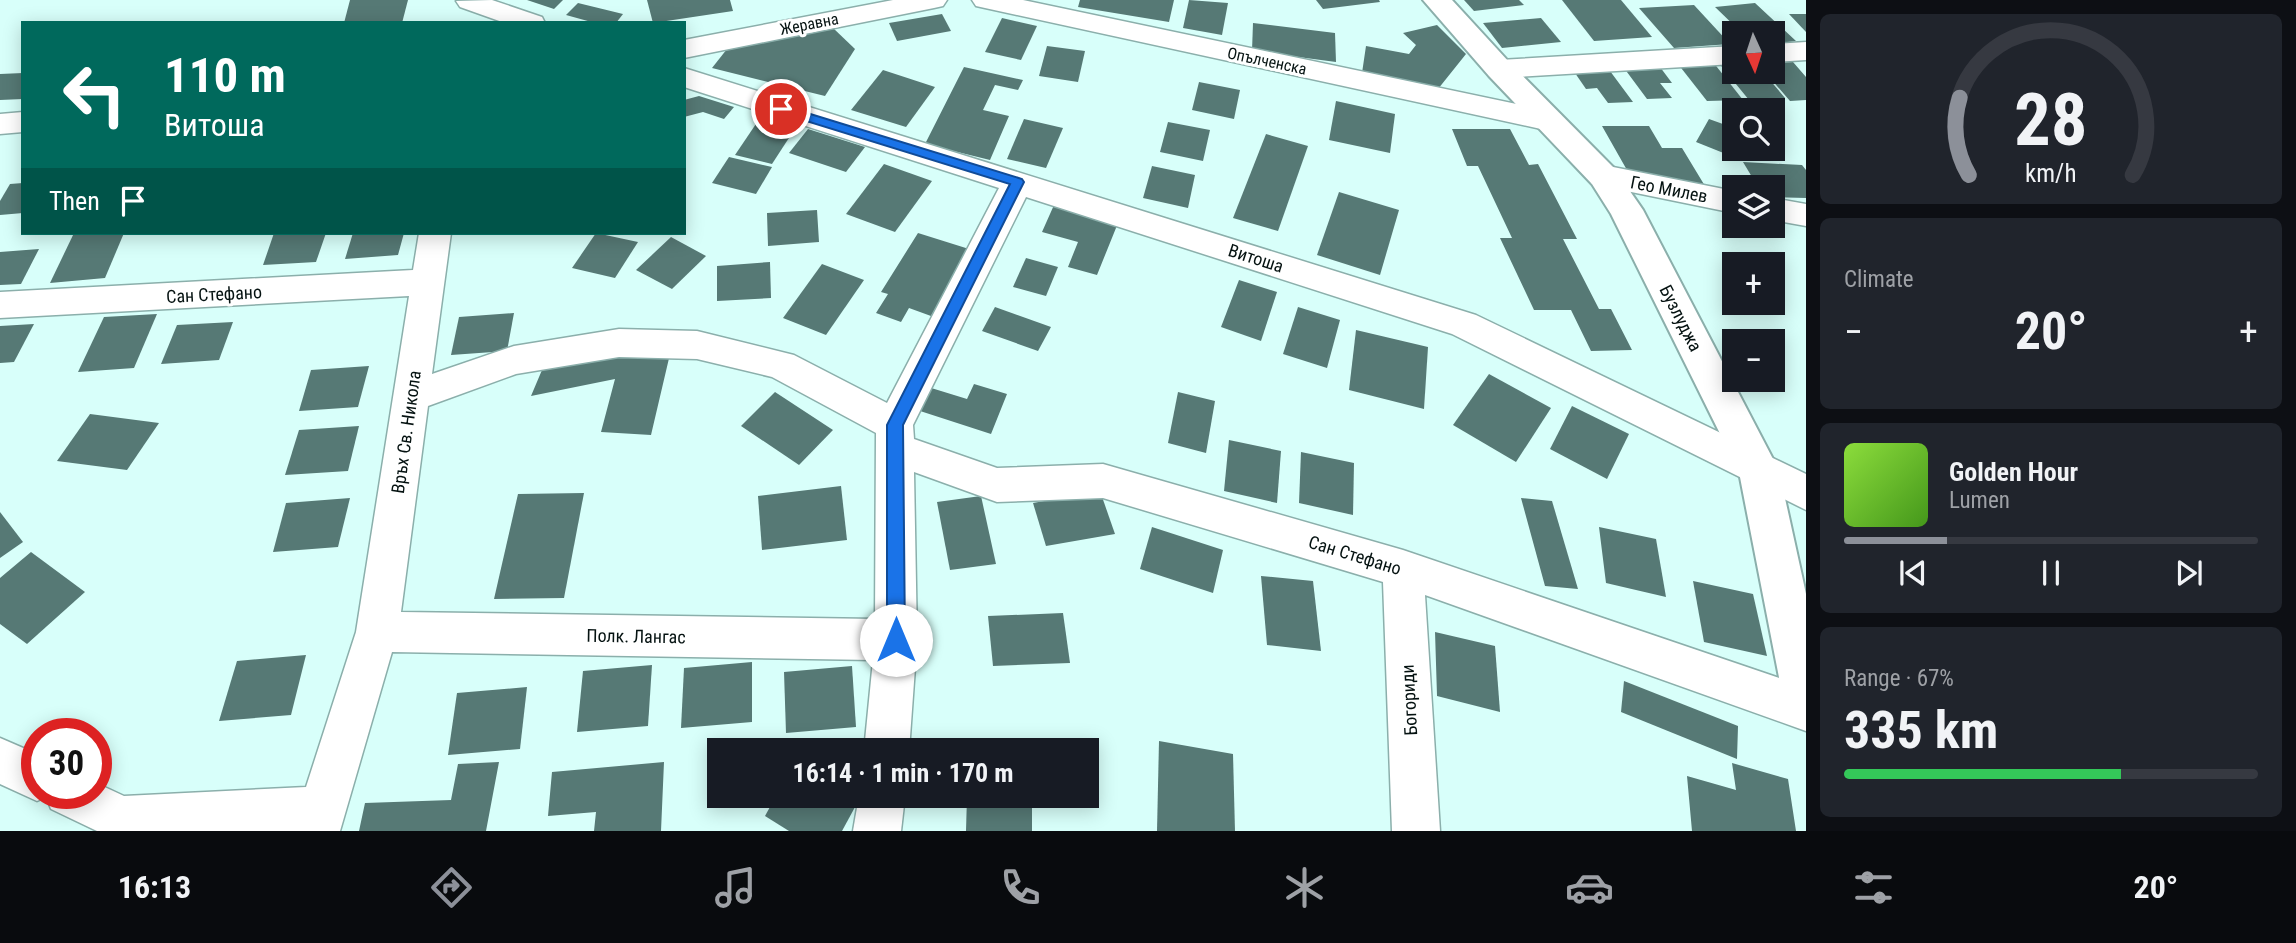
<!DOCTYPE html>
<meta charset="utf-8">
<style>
:root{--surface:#171b24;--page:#20242c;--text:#f1f3f6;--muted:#9ea1a6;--line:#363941;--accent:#8c9099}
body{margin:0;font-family:"Roboto Condensed",sans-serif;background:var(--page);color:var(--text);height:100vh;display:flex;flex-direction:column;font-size:26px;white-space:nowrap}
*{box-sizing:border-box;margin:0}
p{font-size:23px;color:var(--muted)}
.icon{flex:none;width:38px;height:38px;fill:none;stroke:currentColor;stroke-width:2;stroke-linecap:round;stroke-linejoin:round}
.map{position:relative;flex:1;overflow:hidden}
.panel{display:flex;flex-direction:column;gap:14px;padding:14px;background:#0d0f14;width:490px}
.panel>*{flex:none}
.guide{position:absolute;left:21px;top:21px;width:665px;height:214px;border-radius:0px;box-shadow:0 4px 18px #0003;background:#00695c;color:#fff;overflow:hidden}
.needle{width:46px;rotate:177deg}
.fabs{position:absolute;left:1722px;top:21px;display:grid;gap:14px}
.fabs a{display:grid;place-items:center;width:63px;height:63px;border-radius:0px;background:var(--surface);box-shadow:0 4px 18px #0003;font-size:35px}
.speed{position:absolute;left:21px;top:718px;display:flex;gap:14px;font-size:35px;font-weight:700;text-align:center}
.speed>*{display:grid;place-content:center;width:91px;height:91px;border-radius:50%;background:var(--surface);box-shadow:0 4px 18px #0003;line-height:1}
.speed .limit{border:10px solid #d22;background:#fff;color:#111}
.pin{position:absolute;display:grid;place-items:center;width:60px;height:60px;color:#fff;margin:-30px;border:4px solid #fff;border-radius:50%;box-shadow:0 2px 7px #0007}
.me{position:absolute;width:77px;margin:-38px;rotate:0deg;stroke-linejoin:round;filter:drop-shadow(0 0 5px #0008)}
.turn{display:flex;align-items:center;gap:24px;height:147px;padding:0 28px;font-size:32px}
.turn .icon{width:91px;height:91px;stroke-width:2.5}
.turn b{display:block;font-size:49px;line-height:60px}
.then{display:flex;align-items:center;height:66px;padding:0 28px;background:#0003;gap:14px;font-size:26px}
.big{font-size:52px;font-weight:700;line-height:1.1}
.panel .card{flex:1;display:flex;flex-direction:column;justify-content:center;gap:10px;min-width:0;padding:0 24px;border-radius:10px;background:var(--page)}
.panel .dial{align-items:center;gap:0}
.dial svg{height:182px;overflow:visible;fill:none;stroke:var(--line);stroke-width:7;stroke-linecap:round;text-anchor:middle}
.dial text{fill:var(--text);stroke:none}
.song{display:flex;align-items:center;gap:21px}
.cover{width:84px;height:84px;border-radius:10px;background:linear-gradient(135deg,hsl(90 70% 55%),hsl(100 70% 35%))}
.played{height:7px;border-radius:4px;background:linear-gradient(90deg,var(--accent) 25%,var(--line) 25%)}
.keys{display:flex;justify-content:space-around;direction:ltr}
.heat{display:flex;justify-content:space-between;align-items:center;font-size:38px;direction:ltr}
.charge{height:10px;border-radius:5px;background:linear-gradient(90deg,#34c759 67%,var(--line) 0)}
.trip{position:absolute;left:707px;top:738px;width:392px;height:70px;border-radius:0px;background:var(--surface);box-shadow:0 4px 18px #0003;font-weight:700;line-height:70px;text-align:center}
.tab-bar{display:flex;height:112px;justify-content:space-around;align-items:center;background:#090b0e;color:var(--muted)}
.tab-bar .icon{width:49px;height:49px}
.tab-bar .on{color:var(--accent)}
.tab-bar b{font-size:32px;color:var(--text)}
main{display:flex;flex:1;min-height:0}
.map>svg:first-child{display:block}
.building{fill:#567975}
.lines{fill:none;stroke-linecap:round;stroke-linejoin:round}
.minor-casing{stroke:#8bafab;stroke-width:3}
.tertiary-casing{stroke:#8bafab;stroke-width:4}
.minor{fill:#fff;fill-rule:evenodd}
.tertiary{fill:#fff;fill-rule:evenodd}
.route{fill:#1a73e8;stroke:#114b97;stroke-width:2}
.labels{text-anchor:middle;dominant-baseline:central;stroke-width:6;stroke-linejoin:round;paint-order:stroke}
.far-street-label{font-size:16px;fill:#051211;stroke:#fff}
.street-label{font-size:18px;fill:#051211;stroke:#fff}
</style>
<main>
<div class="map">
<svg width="1806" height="831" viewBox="0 0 1806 831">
<rect width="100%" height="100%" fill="#d8fffa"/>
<g class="building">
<polygon points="350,0 408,0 402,23 344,23"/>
<polygon points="527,0 563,0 554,9"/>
<polygon points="647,0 730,0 733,11 653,23"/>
<polygon points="1080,0 1174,0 1169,22 1078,7"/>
<polygon points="1189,0 1228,3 1222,35 1183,28"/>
<polygon points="1316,0 1379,0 1380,2 1323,9"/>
<polygon points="1464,0 1519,0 1524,5 1474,11"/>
<polygon points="1562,0 1621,0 1652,37 1594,41"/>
<polygon points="578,3 623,14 616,23 595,23 566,15"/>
<polygon points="1755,3 1796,41 1773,44 1773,33 1742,33 1715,7"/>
<polygon points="1694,5 1730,44 1674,48 1639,8"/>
<polygon points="942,14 951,31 897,41 889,23"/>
<polygon points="1789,14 1806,14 1806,32"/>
<polygon points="1002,18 1037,26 1021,60 985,52"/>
<polygon points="1541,18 1561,42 1502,48 1483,23"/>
<polygon points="1253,23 1335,33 1336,62 1252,51"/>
<polygon points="1437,25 1466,54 1438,89 1362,73 1366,46 1409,54 1416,45 1403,33"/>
<polygon points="832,27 855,49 825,96 712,68 727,49"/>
<polygon points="1047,46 1085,51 1078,82 1039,76"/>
<polygon points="1713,62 1743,100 1707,101 1678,64"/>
<polygon points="1718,62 1734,62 1734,72 1763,72 1785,98 1749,100"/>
<polygon points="1793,62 1806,77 1806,100 1790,101 1765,72 1773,72 1773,63"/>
<polygon points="964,67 1023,80 1018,90 995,85 983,110 1009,116 990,160 925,144"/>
<polygon points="1660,67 1672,83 1660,83 1672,98 1647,99 1624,68"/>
<polygon points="883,70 935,87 906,127 851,110"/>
<polygon points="1610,71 1633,102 1608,103 1597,88 1586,89 1575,73"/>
<polygon points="23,73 23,99 0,100 0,74"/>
<polygon points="1199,82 1240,90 1234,119 1192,110"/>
<polygon points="699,96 734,107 724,119 703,112 684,117 684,100"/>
<polygon points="1336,101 1395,114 1390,153 1329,140"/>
<polygon points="762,115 798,124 772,164 735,155"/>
<polygon points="1024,119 1063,128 1046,168 1007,159"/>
<polygon points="1709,119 1734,128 1734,149 1747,149 1741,160 1696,142"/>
<polygon points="1168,122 1210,130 1203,161 1160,152"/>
<polygon points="1602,126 1649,126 1662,148 1682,148 1705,186 1636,186"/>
<polygon points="808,129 865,147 846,172 789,153"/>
<polygon points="1452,129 1510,129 1529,165 1538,164 1577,239 1563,239 1599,309 1611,309 1632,350 1591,351 1571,310 1534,310 1500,238 1512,238 1478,166 1467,166"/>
<polygon points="1266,134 1308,146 1278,231 1233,218"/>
<polygon points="729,157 772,167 756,194 712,183"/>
<polygon points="1743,162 1802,165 1806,170 1806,198 1773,197 1773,187 1758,187"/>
<polygon points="884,164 932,181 895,232 846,214"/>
<polygon points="1152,166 1195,175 1188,208 1143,198"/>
<polygon points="23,183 23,213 0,215 0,201 10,184"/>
<polygon points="1339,192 1399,210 1380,275 1317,255"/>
<polygon points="1054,205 1118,223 1097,275 1068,267 1078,242 1042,232"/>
<polygon points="817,210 819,242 768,246 767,213"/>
<polygon points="74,233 124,233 105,278 50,283"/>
<polygon points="274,233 326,233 316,262 263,265"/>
<polygon points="353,233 404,233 398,255 345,259"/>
<polygon points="596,233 638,242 615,278 572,268"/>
<polygon points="918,233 969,249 931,316 909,308 901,322 876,313 888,294 881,292"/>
<polygon points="671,237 706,256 672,289 636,270"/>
<polygon points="39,249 21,284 0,285 0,252"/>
<polygon points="1026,258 1058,267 1046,296 1013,287"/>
<polygon points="770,262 771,298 717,301 717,266"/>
<polygon points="822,264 864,280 826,335 783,318"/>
<polygon points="1239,280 1277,292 1261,341 1221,327"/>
<polygon points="995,307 1051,327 1038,351 982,331"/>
<polygon points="1298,307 1340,320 1327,368 1283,354"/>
<polygon points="514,313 507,351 451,355 459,317"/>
<polygon points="157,314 134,368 78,372 104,317"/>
<polygon points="233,322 219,360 161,364 177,325"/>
<polygon points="34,324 14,362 0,363 0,326"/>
<polygon points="1356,330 1428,347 1424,409 1349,390"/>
<polygon points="631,353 670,354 651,435 601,432 615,379 531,396 542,370"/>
<polygon points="369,366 358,407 299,411 311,370"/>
<polygon points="1489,374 1551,408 1516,462 1453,425"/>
<polygon points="974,384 1007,394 991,434 917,410 928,387 967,399"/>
<polygon points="775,392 833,430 799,465 741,426"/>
<polygon points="1178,392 1215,401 1206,453 1168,443"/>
<polygon points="1572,406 1629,434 1607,479 1550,449"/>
<polygon points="90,414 159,423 127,470 57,461"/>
<polygon points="359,426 348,471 285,475 299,430"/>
<polygon points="1229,440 1281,451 1277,503 1224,491"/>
<polygon points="1301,452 1354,463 1353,515 1299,503"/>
<polygon points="841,486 847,540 762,550 758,496"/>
<polygon points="1100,491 1115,534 1046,546 1033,503"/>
<polygon points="584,493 564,598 494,599 518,494"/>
<polygon points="981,496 996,564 950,570 937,502"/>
<polygon points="350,498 338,547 273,552 286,503"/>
<polygon points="1521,498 1552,501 1578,589 1545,586"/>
<polygon points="0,512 23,542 0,558"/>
<polygon points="1152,527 1223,550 1213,593 1140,569"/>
<polygon points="1599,527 1656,539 1666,597 1606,583"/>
<polygon points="31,552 85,592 27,644 0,624 0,578"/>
<polygon points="1261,576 1313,581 1321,651 1267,645"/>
<polygon points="1693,581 1753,594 1767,656 1704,642"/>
<polygon points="1063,613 1070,663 993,666 988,616"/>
<polygon points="1435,632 1495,646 1500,712 1437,696"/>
<polygon points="306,655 291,715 219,721 237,661"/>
<polygon points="752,662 752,722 681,728 684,668"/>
<polygon points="652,665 648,726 577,732 583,671"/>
<polygon points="852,666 856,727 786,733 784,672"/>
<polygon points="1624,681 1738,726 1737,759 1621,712"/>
<polygon points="527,687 520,749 448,755 457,693"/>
<polygon points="1159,741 1233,754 1235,831 1157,831"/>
<polygon points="499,762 486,831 359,831 365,803 451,800 458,764"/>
<polygon points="664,762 661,831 594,831 596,812 548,816 552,772"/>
<polygon points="1732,763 1788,779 1796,831 1692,831 1687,776 1736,790"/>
<polygon points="776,796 861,796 842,831 789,831 765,816"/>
<polygon points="967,796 1032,796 1032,831 966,831"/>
</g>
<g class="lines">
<g class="minor-casing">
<g id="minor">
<polygon points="492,0 542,17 545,23 505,23 460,7 456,1"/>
<polygon points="893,0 947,0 943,6 934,8 684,58 684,40"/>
<polygon points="972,0 1023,0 1550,111 1560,114 1565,121 1560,128 1550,131 985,8 976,6"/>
<polygon points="1806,42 1806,60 1773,62 1773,44"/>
<polygon points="1734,46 1734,64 1499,78 1489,75 1485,69 1489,63 1499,60"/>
<path d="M684 68 1476 315 1806 474V510L1452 334 1026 197 913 425 914 439 997 468 1103 464 1403 550 1806 687V731L1425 595 1440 831H1392L1383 582 1103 498 997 502 914 472 917 640 909 751H864L873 660 392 652 340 831H97L51 809 46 797 37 801 0 784V738L37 754V793H96V783L124 796 306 787 356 632 409 296 0 318V292L413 270 419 233H451L432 374 514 346 619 329 697 331 794 355 887 403 999 188 684 87ZM619 357 697 359 772 377 876 433 875 619 401 612 428 406 516 374Z"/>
<polygon points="23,112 23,132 0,134 0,114"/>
<polygon points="1603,165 1734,191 1734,213 1592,184 1588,176 1592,168"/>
<polygon points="1773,198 1806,204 1806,226 1773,220"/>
<polygon points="859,796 905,796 901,831 853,831"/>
</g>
</g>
<g class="tertiary-casing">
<polygon id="tertiary" points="1423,0 1452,0 1509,62 1614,168 1643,210 1773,459 1779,471 1806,594 1806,721 1790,714 1783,698 1739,472 1611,214 1592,184 1489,76"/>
</g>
<use href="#minor" class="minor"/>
<use href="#tertiary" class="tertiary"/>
</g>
<polygon class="route" points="781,105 1022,179 1024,182 903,425 905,640 902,646 896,648 890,646 887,640 887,425 1010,184 777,112 775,109"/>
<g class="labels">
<g class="far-street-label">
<text transform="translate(809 24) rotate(-11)">Жеравна</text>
<text transform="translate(1267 61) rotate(12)">Опълченска</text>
</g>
<g class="street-label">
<text transform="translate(1669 189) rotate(11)">Гео Милев</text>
<text transform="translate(1256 258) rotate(18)">Витоша</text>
<text transform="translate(214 294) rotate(-3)">Сан Стефано</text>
<text transform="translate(1681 318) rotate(63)">Бузлуджа</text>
<text transform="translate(406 432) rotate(-82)">Връх Св. Никола</text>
<text transform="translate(1355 555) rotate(17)">Сан Стефано</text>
<text transform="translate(636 636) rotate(1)">Полк. Лангас</text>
<text transform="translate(1409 700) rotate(-93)">Богориди</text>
</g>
</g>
</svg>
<div class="fabs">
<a><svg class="needle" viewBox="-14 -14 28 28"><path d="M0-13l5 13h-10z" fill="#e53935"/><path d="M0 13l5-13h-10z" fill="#9ea1a6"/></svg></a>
<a><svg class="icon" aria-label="search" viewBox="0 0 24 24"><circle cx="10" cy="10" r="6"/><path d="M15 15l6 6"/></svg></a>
<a><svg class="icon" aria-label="layers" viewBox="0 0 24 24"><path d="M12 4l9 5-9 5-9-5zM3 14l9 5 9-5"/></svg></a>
<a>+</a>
<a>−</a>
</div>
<div class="speed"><div class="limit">30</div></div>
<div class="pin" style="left:781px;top:109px;background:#d93025"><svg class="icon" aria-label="arrive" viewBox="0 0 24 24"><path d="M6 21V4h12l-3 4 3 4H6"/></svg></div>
<svg class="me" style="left:896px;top:640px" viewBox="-20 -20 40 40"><circle r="19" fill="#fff"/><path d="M0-13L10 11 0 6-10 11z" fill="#1a73e8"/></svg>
<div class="trip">16:14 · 1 min · 170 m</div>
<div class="guide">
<div class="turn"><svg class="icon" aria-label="left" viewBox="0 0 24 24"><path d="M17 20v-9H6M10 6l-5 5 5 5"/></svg><div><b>110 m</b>Витоша</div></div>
<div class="then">Then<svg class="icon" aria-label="arrive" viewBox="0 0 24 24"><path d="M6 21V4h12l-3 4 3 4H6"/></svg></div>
</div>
</div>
<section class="panel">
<div class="card dial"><svg viewBox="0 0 100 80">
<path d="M14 69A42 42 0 1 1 86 69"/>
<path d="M14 69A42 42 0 0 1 10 35" stroke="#8c9099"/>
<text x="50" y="56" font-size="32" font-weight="700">28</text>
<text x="50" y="72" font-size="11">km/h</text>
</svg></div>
<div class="card"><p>Climate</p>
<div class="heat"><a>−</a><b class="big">20°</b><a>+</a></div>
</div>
<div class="card">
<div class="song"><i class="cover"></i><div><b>Golden Hour</b><p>Lumen</p></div></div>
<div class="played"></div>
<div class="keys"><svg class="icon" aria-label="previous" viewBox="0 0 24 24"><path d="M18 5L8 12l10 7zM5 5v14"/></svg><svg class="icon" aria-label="pause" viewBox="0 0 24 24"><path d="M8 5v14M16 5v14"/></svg><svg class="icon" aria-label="next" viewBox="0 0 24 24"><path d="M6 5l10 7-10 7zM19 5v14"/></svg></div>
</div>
<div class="card"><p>Range · 67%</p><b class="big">335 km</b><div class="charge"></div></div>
</section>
</main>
<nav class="tab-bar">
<b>16:13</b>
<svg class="icon on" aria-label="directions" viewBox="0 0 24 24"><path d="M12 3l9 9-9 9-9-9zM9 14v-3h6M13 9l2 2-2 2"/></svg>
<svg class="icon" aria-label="music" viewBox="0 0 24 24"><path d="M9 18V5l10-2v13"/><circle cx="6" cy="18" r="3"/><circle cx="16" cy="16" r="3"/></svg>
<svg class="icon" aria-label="phone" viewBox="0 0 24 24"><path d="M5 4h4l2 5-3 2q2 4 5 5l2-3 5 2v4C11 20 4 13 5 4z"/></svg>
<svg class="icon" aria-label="climate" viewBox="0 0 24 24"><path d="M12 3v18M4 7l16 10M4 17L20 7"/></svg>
<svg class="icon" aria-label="car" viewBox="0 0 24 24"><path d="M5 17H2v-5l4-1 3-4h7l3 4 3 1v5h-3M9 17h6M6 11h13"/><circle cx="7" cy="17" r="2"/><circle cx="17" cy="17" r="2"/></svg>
<svg class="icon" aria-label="filters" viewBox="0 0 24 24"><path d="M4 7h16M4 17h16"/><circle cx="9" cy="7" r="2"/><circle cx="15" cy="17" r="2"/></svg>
<b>20°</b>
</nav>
